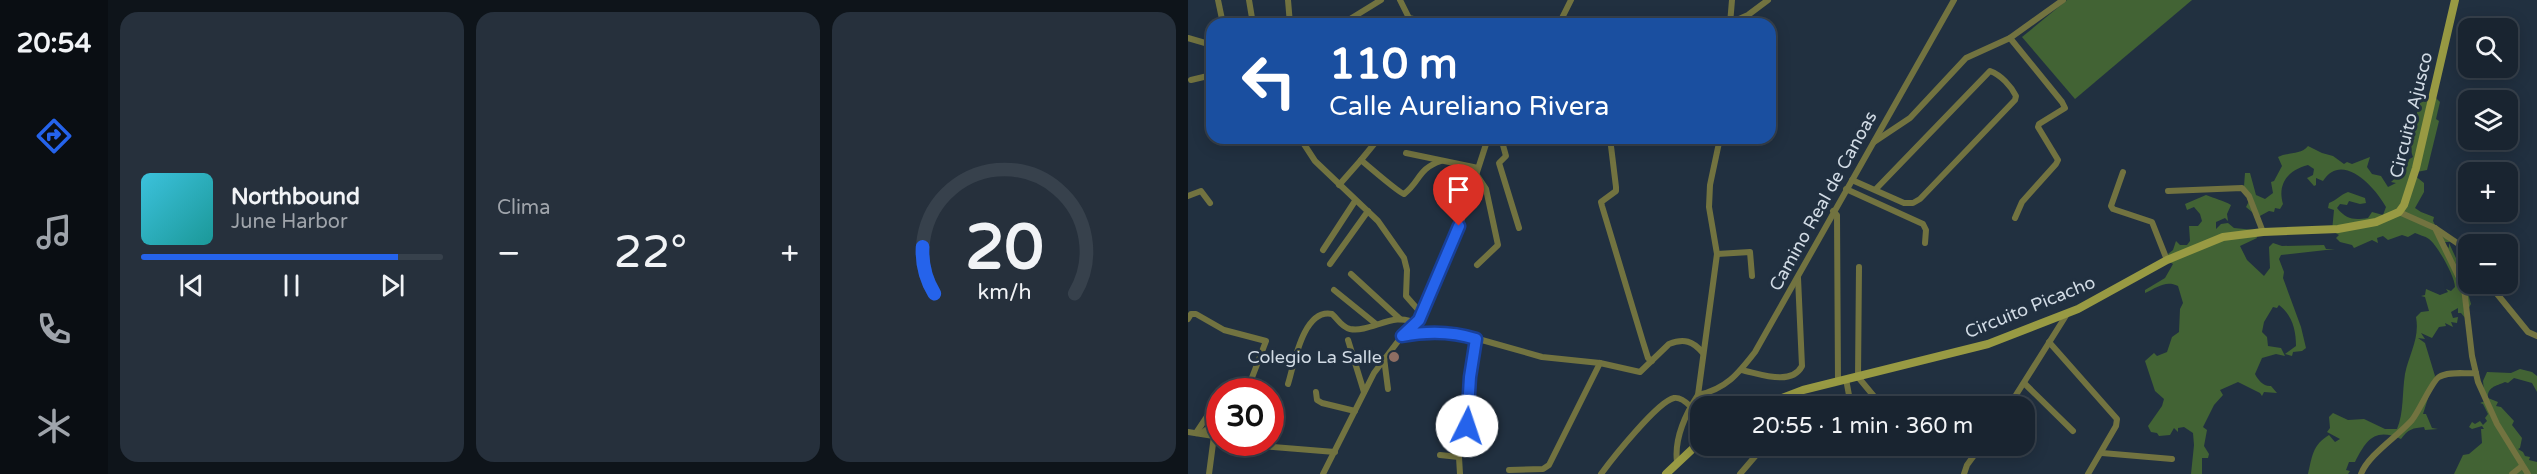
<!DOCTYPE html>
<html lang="es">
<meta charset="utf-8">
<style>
:root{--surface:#192430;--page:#26303c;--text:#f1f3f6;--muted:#9fa4ab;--line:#37414c;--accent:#2563eb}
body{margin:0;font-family:"Varela Round",sans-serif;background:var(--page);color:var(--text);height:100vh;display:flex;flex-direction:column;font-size:22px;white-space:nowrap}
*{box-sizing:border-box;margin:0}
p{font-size:20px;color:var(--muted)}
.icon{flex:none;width:33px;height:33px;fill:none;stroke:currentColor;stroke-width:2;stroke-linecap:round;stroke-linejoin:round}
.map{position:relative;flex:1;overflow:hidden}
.panel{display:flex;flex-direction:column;gap:12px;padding:12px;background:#0e141a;width:1080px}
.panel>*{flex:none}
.hud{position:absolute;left:18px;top:18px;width:570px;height:126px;border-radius:18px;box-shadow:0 3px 15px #0003,0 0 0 2px var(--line);background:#1a4fa0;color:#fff;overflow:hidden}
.tools{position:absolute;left:1270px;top:18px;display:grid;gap:12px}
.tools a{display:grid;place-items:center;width:60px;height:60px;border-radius:12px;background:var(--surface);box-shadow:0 3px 15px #0003,0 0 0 2px var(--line);font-size:30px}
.speed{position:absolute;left:18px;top:378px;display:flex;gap:12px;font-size:30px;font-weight:700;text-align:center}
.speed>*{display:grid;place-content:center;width:78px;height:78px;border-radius:50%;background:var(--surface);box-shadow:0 3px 15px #0003,0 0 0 2px var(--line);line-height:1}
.speed .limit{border:9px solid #d22;background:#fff;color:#111}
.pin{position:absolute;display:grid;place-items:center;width:51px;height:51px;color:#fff;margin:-62px -26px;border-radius:50% 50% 50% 0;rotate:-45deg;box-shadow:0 0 6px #0007}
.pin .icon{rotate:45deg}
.me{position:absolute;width:66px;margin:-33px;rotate:4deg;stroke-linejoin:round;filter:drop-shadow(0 0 4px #0008)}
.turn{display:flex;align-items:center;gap:21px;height:126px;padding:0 24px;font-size:27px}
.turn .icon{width:78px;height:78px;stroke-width:2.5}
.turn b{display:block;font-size:42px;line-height:51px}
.big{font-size:45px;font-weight:600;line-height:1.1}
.panel .widget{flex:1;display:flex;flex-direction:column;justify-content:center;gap:9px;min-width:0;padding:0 21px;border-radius:18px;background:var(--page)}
.panel .dial{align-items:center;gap:0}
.dial svg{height:156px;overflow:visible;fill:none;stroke:var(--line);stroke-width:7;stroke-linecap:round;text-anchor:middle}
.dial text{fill:var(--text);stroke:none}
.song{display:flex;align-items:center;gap:18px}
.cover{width:72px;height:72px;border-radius:9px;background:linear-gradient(135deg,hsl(190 70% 55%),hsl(180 70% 35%))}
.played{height:6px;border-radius:3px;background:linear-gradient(90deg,var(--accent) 85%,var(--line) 85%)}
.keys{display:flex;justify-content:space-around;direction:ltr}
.heat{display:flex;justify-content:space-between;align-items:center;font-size:33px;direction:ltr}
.panel .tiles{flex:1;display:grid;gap:12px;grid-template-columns:repeat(3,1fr)}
.trip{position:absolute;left:502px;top:396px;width:345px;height:60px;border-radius:18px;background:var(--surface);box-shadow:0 3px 15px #0003,0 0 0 2px var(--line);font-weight:600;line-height:60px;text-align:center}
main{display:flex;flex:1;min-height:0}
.dock{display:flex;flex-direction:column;width:108px;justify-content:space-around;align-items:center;background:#0a0e13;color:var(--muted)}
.dock .icon{width:42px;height:42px}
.dock .selected{color:var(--accent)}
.dock b{font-size:27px;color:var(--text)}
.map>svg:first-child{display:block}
.green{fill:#426334}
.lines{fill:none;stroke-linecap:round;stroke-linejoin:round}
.street{stroke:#727340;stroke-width:6}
.secondary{stroke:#989a43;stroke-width:8}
.route-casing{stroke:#184099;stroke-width:15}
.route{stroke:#2563eb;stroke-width:10}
.education-dot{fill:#8d6e63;stroke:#213040;stroke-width:2}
.labels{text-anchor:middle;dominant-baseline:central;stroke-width:6;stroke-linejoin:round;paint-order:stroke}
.street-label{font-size:18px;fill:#d1dbe5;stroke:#213040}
.poi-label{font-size:18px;fill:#d1dbe5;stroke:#213040;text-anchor:end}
</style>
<main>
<nav class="dock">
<b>20:54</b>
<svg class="icon selected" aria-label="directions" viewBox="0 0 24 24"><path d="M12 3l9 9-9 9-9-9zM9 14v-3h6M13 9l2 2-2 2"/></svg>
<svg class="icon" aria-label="music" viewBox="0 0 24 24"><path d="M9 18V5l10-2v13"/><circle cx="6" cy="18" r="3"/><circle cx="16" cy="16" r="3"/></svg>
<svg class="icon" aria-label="phone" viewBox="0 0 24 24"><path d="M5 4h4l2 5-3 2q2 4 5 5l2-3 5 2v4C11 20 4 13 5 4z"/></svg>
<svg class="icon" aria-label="climate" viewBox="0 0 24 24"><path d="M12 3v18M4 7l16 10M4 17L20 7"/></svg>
</nav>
<section class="panel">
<div class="tiles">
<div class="widget">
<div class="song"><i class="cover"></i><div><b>Northbound</b><p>June Harbor</p></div></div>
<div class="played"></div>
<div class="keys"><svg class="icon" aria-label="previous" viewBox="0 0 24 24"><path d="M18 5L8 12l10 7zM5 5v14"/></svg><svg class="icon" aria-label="pause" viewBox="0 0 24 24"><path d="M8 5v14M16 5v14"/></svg><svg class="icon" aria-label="next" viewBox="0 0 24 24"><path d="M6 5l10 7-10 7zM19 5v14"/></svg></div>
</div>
<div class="widget"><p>Clima</p>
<div class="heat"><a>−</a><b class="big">22°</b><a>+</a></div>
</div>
<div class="widget dial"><svg viewBox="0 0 100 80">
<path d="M14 69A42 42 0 1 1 86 69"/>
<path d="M14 69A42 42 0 0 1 8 45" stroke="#2563eb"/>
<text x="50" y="56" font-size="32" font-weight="700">20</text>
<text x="50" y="72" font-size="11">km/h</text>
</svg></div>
</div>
</section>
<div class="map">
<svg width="1349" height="474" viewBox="0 0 1349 474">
<rect width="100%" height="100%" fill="#213040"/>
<g class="green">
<polygon points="879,0 1004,0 887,99 834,37"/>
<path d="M1246 96 1252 102 1248 119 1251 121 1239 170 1229 172 1226 175 1236 183V192L1227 208 1233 212 1246 217 1245 221 1248 227 1262 242H1257L1256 244 1261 248V243L1273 269 1283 304 1279 311 1282 322 1277 324 1278 319 1273 313H1270V308L1263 312 1265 318 1270 317 1269 323 1263 322 1265 327 1257 323 1258 326 1251 327 1244 338 1233 333 1237 339 1230 338 1237 343 1247 376 1235 414H1238L1244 428 1250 429 1237 430 1236 427C1225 428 1220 429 1213 439 1186 427 1178 441 1167 462H1161L1158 470 1162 471 1160 474H1120C1124 458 1124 445 1141 435L1147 442 1152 439 1139 432 1142 428 1141 417 1145 413 1160 420 1176 419 1197 429H1209C1216 413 1214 392 1217 374 1221 354 1232 338 1228 317L1233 312 1241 311 1237 297 1233 296 1237 295 1238 289 1252 295 1260 292 1258 289 1263 291 1267 287C1267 277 1250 246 1241 239 1237 236 1231 235 1227 233L1220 237 1214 235 1200 240 1195 236 1189 238 1190 243 1184 240 1166 248 1164 245 1152 242 1148 238 1151 235 1144 231 1146 210 1140 208 1141 203C1149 200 1152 195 1160 192L1177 198 1178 203 1172 204 1161 201 1159 205 1152 204 1149 208C1159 220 1166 220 1180 218L1184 212 1195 215 1198 207C1187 187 1154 151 1135 181L1128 178V185L1126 186 1119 178 1125 175 1126 169 1120 165C1100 170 1089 184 1095 204L1092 209 1087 208 1086 212 1081 211 1070 217 1058 207 1061 201 1056 186 1057 173H1062L1068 195 1077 199 1085 193 1083 182 1086 181 1094 166 1090 157C1100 152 1113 155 1120 146L1134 153 1145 156 1156 164 1159 162 1164 164 1182 157 1179 167 1184 174 1193 176 1200 187 1208 183 1203 182 1212 174 1211 165 1225 157C1222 150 1221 136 1228 129V116L1232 103Z"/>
<path d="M1018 195C1027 199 1035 200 1043 205L1039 214 1040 221 1037 218 1028 222V229L1033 224 1040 223 1046 228 1066 230 1069 238 1052 246 1059 260 1076 276 1082 268 1081 247 1085 243 1094 246 1136 245 1138 249H1147L1093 255 1091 259 1096 272 1095 278 1113 327 1118 348 1114 351 1105 352 1104 356 1097 354 1108 346C1108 330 1104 315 1091 305L1089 308 1085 307 1076 322 1074 332 1079 337 1080 346 1093 348 1097 356 1088 354 1074 358 1067 374C1070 380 1076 387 1083 386L1089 393 1076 392 1074 396 1072 393 1050 382 1032 390 1035 395 1026 405 1015 427 1019 430 1016 446 1021 454 1020 458H1014V474H1003L1006 445 1005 433 996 427 990 428V432L986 428 982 435 971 436 969 433 963 432 960 426 974 406 976 399 967 391 957 361 966 353 969 356 979 352 984 337 991 332 992 309 995 303 990 286C977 280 969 288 957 293V290L977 278 985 264 980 261V254L985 250 988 241 992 245H999L1002 241 1001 226H1010L1014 221 1012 214 1006 207 999 210 997 204Z"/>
<path d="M1332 369 1344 372 1349 376V392L1344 383 1326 378 1320 383 1317 382C1308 386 1299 387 1300 398L1310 402 1308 406 1313 407 1326 421 1324 425 1334 438 1332 448 1330 449 1335 452 1337 456 1342 457 1341 460 1349 462V474H1266L1275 455 1281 454 1294 443 1293 429H1296L1294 426 1284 429 1281 427 1284 422 1287 424 1292 421 1295 425 1299 421 1297 418 1300 414 1295 404 1292 403 1297 401 1295 381 1299 372 1323 373Z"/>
</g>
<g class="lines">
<g class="street">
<polyline points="30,0 35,24"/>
<polyline points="61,0 65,24"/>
<polyline points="100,0 102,24"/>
<polyline points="212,0 221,18 242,23"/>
<polyline points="542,23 560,15 580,0"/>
<polyline points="154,24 193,0"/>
<polyline points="371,24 383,0"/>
<polyline points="542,24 544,0"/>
<polyline points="0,38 24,45"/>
<polyline points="822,38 874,102 877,108 851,124 850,127 870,160 868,164 834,202 827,218"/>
<polyline points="3,80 24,75"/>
<polyline points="112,138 127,161 190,221 216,258 219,270 218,296 233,313"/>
<polyline points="313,138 318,156 311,163 331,228"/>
<polyline points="422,138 428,187 428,191 413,202 414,206 455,342 460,358 464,361"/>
<polyline points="686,142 722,118 778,58 822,38 875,0"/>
<polyline points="218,153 290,168"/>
<polyline points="173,160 191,138"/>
<polyline points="935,172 923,206 925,209 964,222 979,260"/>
<polyline points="288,174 298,189 310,245 289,265"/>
<path d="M664 180 716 203H725L732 199 827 100 828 96C823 86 813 75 802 71L687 190"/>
<path d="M151 185 173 160C180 166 212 193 216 194 233 181 229 169 253 161"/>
<polyline points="658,189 735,224 738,230 737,243"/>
<polyline points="980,191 1054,188 1061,196 1075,232"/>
<polyline points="0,196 13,191 22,203"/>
<polyline points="645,211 649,215 650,381"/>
<polyline points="1211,212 1247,228 1276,288 1284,356 1290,382 1309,424 1340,474"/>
<polyline points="1247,228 1272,245 1281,258"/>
<polyline points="135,250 167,201"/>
<polyline points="529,254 562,252 564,276"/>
<polyline points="142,264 180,211"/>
<polyline points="671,267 670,377 694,406"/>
<polyline points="163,274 212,319"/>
<polyline points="1301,284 1340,332 1349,336"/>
<polyline points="146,290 188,324"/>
<polyline points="0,319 3,314 8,314 36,330 78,341 60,388 66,392"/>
<path d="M217 336 244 331 276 335 354 357 412 363 452 372 481 344C496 338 505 341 515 353"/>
<polyline points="160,340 176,392"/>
<polyline points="861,342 929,419 928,426 900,474"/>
<polyline points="196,358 200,389"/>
<path d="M553 370C570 373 603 387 614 366L610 278"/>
<polyline points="658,379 663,406"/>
<path d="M100 384C106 365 115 308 144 314 150 319 153 327 162 329 183 333 207 310 228 324"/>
<polyline points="837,384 885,431"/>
<polyline points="128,392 129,400 134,403 167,411"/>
<path d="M510 395C538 389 550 374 567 352L766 0"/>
<polyline points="821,406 879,314"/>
<polyline points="82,412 84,411"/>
<polyline points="279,426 282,377 288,339"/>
<polyline points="0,432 32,437"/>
<polyline points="8,433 20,415 32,407"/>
<polyline points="14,433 32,420"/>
<polyline points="56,442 74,446 147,452"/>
<polyline points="914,453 984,459"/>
<polyline points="252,455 271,457 272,474"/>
<path d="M489 462C486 438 497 415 510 395L529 254 521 207 522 185 532 138"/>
<polyline points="321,470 355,469 361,465 412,363"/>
<polyline points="21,474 26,436"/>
<polyline points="135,474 186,373 214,336 231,320 266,243 300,138"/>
<path d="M413 474C424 459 470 401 486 398 492 397 498 402 502 406"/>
<polyline points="552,474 576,446"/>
<polyline points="776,474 779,465 793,446"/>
<path d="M1173 474C1180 455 1210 436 1224 420 1232 410 1244 381 1251 377 1260 371 1277 374 1288 373"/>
<polyline points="1324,474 1334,466"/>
</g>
<g class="secondary">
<polyline points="573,406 615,390 800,344 890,309 979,260 1035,237 1075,232 1150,229 1188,222 1211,212 1216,205 1228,168 1267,0"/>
<polyline points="478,474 513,441"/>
</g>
</g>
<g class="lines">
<g class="route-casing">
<path id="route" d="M271 226 231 320 214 336C240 331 263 331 288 339L282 377 279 426"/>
</g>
<use href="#route" class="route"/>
</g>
<circle class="education-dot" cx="206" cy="357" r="6"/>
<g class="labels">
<g class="street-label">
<text transform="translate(1223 115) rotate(-76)">Circuito Ajusco</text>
<text transform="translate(635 201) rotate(-61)">Camino Real de Canoas</text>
<text transform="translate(842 307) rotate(-22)">Circuito Picacho</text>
</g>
<g class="poi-label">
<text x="194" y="357">Colegio La Salle</text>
</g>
</g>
</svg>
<div class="tools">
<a><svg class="icon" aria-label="search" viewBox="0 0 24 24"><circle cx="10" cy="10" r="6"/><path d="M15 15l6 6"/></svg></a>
<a><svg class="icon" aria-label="layers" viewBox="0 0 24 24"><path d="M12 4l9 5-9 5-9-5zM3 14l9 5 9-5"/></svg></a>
<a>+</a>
<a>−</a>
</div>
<div class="speed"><div class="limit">30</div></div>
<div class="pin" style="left:271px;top:226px;background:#d93025"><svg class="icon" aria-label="arrive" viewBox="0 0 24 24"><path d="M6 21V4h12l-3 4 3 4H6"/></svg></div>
<svg class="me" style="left:279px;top:426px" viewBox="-20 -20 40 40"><circle r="19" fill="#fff"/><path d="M0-13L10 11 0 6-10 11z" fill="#2563eb"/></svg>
<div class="trip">20:55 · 1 min · 360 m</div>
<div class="hud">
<div class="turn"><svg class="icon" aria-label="left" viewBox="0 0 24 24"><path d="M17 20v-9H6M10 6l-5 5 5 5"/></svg><div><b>110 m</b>Calle Aureliano Rivera</div></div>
</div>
</div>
</main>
